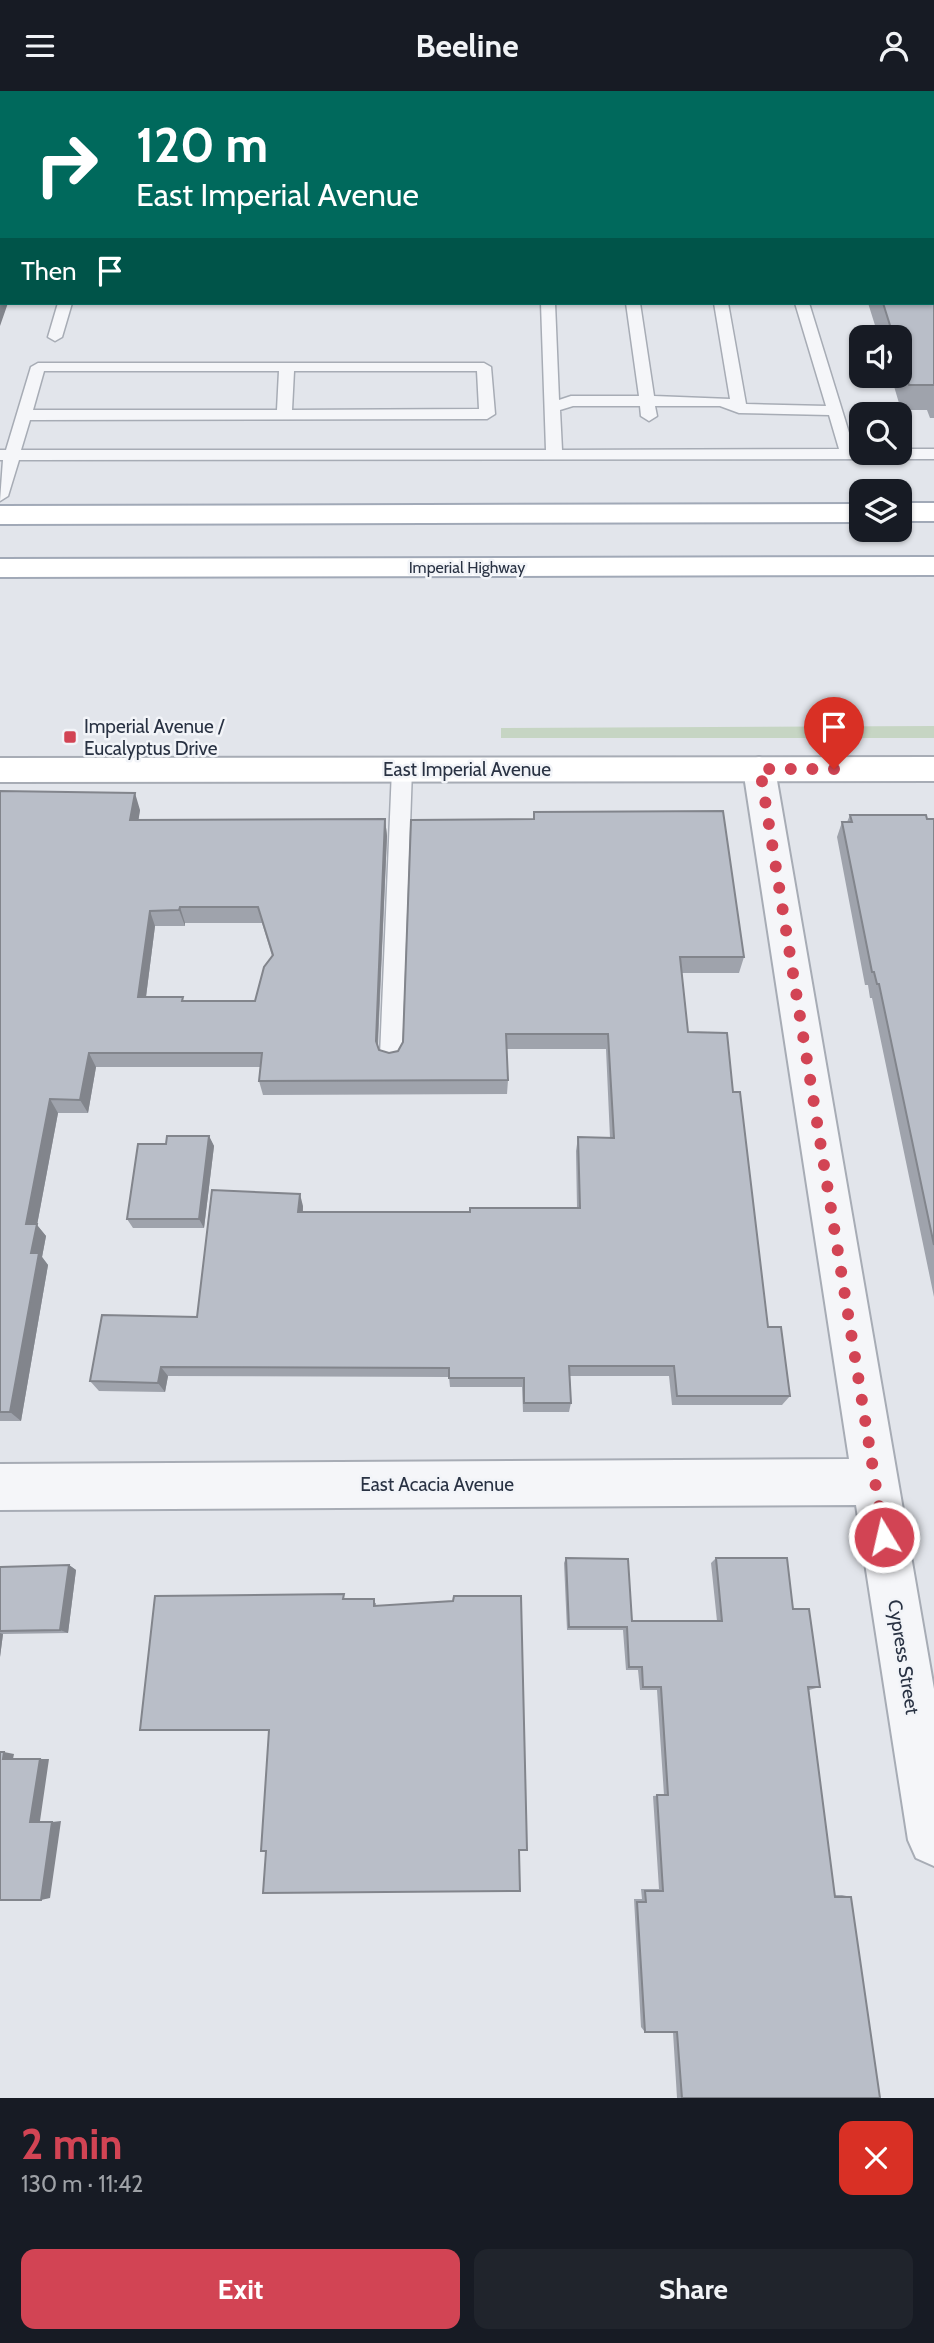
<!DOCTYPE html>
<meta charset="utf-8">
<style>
body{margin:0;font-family:Cabin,sans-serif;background:#20242c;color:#f1f3f6;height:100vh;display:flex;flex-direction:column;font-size:26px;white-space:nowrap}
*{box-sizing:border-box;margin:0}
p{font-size:23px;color:#9ea1a6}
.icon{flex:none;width:38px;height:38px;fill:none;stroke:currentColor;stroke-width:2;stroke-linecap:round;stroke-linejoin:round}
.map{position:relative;height:2007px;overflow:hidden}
.panel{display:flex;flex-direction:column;background:#171b24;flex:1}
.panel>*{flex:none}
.guide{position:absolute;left:0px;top:0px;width:934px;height:214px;box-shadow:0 2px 5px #0004;background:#00695c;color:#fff;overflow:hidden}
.fabs{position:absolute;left:849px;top:234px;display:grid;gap:14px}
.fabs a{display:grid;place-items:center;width:63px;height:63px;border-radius:14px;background:#171b24;box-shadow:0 2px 5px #0004;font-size:35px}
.pin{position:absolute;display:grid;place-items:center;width:60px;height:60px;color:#fff;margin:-72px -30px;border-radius:50% 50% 50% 0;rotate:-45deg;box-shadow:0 0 7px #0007}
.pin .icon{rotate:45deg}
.me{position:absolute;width:77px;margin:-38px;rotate:351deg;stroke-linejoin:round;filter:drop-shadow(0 0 5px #0008)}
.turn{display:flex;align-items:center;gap:24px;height:147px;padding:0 21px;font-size:32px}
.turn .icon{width:91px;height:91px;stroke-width:2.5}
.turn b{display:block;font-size:49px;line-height:60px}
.then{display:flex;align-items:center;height:66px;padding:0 21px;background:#0003;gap:14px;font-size:26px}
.round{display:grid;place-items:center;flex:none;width:74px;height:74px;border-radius:14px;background:#20242c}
.summary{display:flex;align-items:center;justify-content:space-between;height:119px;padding:0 21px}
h1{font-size:42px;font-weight:700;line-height:52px;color:#d24454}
.button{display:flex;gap:14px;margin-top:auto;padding:14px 21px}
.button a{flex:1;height:80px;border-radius:14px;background:#d24454;color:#fff;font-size:28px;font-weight:700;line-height:80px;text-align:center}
.button a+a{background:#20242c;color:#f1f3f6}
header{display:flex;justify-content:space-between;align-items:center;height:91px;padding:0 21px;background:#171b24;font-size:32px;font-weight:700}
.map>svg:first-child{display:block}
.built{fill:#d0d4dd}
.green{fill:#c6d5c3}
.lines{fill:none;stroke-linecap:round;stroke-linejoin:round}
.taxiway{fill:#aeb4c0;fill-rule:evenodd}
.lane-casing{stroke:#a7acb5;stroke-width:3}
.street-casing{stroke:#a7acb5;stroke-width:4}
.secondary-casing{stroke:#a7acb5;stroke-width:4}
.primary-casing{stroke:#a1a9b7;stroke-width:4}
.lane{fill:#f5f6f9;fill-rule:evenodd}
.street{fill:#f5f6f9;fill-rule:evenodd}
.secondary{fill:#fff;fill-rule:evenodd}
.primary{fill:#fff;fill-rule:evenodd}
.wall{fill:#9fa3ac;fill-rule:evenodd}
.shaded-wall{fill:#82858c}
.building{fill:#b9bec8;stroke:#82858c;stroke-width:2;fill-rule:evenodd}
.route{stroke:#d24454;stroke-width:12;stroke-dasharray:0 21.6}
.poi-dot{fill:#d24454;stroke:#f2f4f8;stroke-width:2.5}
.labels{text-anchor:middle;stroke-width:5;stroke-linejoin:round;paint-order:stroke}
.far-street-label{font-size:16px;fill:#293243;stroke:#f2f4f8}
.poi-label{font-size:19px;fill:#293243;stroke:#f2f4f8;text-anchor:start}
.street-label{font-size:19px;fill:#293243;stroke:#f2f4f8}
</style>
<header><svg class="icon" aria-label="menu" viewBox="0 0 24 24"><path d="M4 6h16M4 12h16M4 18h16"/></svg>Beeline<svg class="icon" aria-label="person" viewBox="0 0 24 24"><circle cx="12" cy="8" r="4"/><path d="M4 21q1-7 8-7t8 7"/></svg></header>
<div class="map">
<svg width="934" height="2007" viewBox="0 0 934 2007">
<rect width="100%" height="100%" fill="#e2e5eb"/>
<path class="built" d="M0,0H934V62L933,2H2L0,118Z"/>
<path class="green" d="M934,635V647H501V637Z"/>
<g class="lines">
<path class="taxiway" d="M0,0L9,2H2V42Z
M314,0H409L313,2Z"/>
<defs>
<path id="lane" d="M933,45H934V53H933Z
M0,102H2V110H0Z
M0,145H2V153H0Z
M58,212H72L62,246L55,250L48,246Z
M541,212H555L559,309L571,305H639L626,212H640L654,305L730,308L714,212H728L746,313L826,315L795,212H809L854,358H861V362H900V358H934V368L19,369L8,405L0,410L3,369H0V359H6L31,276L38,272H484L491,276L495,323L487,328L30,329L21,359H546ZM44,280H279L277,319H33ZM294,280H477L479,318L292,319ZM573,315H640L641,325L649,330L657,325L655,315H720L739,322L829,324L839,358L562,359L560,319Z
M402,671L409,673L412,678L402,965L399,972L391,974L383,972L380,965L392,678L395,673Z"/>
<path id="street" d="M759,666L771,670L775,678L934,1598V1775L916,1767L908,1749L856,1414L0,1419V1373L849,1368L743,678L747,670Z"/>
<path id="secondary" d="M934,666V690L0,691V667Z"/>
<path id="primary" d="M900,412H934V430H900Z
M861,413V431L0,433V415Z
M934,466V484L0,486V468Z"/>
</defs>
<use href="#lane" class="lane-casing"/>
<use href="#street" class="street-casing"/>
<use href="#secondary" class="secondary-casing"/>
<use href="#primary" class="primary-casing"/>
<use href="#lane" class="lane"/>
<use href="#street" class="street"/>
<use href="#secondary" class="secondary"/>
<use href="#primary" class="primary"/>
</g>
<path class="wall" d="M934,96V327H930L927,319H901L891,285H900V247H879L868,212H933Z
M0,700L140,719L138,729L385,728L387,745L378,956L379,959L389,962L398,960L533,728L534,721L744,866L739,882H682L688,941L733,1001L768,1236L790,1305L782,1314H672L669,1285H570L571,1312L569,1321H523L522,1296H450L449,1286L168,1285L165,1301L99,1300L90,1290L197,1226L303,1115V1121H470L577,1117L576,1060L578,1046L610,1047L606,958H506L508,989L507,1003L263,1004L259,990L260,976H96L88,1022H58L37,1134L46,1145L42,1166L48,1174L21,1330H0ZM185,832H262L272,865L255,910H185L146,906L155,835H185Z
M850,724L934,728V1206L872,907H870L868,894H865L837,746L842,731H847Z
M209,1045L214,1055L204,1137H133L127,1128L166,1053Z
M566,1467L632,1530H717L711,1472L716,1467L793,1518L820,1596L809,1599L834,1804H842L851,1806L880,2007H677L673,1941H645L641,1936L634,1808H642L641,1798H659L653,1705L664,1704L657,1599H640L638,1579H626L623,1539H567L564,1472Z
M69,1474L76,1479L68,1542L3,1543L0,1566V1476Z
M521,1505L266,1760L269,1640H146L140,1639L346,1507V1508L376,1512V1515Z"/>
<path class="shaded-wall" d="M2,183V212H8L0,235V188Z
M135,702L140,719L136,746L130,729Z
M385,728L387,745L377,965L376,950Z
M180,816L185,832V835L179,819Z
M150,820L155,835L144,921L138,906Z
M89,962L96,976L88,1022L80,1009Z
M50,1008L58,1022L37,1134L46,1145L42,1166L48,1174L21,1330L10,1321L31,1162L26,1133Z
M209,1045L214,1055L204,1137L199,1128Z
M300,1103L303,1115L302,1133L298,1121Z
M161,1276L168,1285L165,1301L158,1292Z
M69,1474L76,1479L68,1542L60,1539Z
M0,1542L3,1543L0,1566Z
M4,1661L14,1663L13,1668H3Z
M40,1668H49L40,1730L30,1731Z
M61,1730L50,1807L41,1809L52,1731Z"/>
<path class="building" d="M933,96H934V294H909L900,264V247H894L883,212H933Z
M0,161H2V183L0,188Z
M0,700L135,702L130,729L385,728L376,950L379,959L389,962L398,960L403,951L411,729L534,728V721L723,720L744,866H680L688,941L727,942L733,1001H740L768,1236H781L790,1305H677L674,1275H569L571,1312H524V1287H449V1277L161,1276L158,1292L90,1290L102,1224L197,1226L212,1099L300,1103L298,1121H470V1117H580L578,1046L614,1047L608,943H506L508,989L259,990L262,962H89L80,1009L50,1008L26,1133H37L31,1162H39L10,1321H0ZM180,816H258L273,864L264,876L255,910H182L183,906H138L150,820L179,819Z
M850,724H926L927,728H934V1154L879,893H877L874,881H872L842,731H852Z
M167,1045H209L199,1128H127L138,1053H166Z
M566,1467L628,1468L632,1530H722L716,1467H787L793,1518H809L820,1596H808L835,1806H851L880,2007H682L677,1941H645L637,1811H646L645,1800H663L657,1704H668L661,1596H643L642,1576H629L627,1536H569Z
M69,1474L60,1539L0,1540V1476Z
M344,1503L343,1508H374V1515L453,1510L454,1505H521L527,1759H519L520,1800L263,1802L266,1760H261L269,1639H140L155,1505Z
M0,1661H4L3,1668H40L30,1731H52L41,1809H0Z"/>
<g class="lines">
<path class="route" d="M834,678H760L884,1446"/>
</g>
<rect class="poi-dot" x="63" y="639" width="14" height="14" rx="3.5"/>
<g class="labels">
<g class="far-street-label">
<text x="467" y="482">Imperial Highway</text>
</g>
<g class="poi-label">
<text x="84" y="642">Imperial Avenue /<tspan x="84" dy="22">Eucalyptus Drive</tspan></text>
</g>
<g class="street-label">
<text x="467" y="685">East Imperial Avenue</text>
<text x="437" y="1400">East Acacia Avenue</text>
<text transform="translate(904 1566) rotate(81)" y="7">Cypress Street</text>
</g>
</g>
</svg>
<div class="fabs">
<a><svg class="icon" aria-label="sound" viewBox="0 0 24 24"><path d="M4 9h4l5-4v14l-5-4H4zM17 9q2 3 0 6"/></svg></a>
<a><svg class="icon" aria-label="search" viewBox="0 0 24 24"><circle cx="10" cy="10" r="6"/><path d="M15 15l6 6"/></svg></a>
<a><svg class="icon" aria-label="layers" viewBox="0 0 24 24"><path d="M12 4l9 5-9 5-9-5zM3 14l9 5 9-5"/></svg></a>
</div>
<div class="pin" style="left:834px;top:678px;background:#d93025"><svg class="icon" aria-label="arrive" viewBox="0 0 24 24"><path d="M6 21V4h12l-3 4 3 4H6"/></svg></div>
<svg class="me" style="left:884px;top:1446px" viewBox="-20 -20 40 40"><circle r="17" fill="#d24454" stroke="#fff" stroke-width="3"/><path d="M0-11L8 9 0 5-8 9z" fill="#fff"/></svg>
<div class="guide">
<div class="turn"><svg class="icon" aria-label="right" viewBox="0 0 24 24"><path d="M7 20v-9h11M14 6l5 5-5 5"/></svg><div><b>120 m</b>East Imperial Avenue</div></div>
<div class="then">Then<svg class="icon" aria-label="arrive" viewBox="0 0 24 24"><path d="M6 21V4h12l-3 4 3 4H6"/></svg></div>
</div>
</div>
<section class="panel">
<div class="summary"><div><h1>2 min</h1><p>130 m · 11:42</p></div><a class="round" style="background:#d93025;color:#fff"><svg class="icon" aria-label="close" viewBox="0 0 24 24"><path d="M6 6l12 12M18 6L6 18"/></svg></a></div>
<div class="button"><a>Exit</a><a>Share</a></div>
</section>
